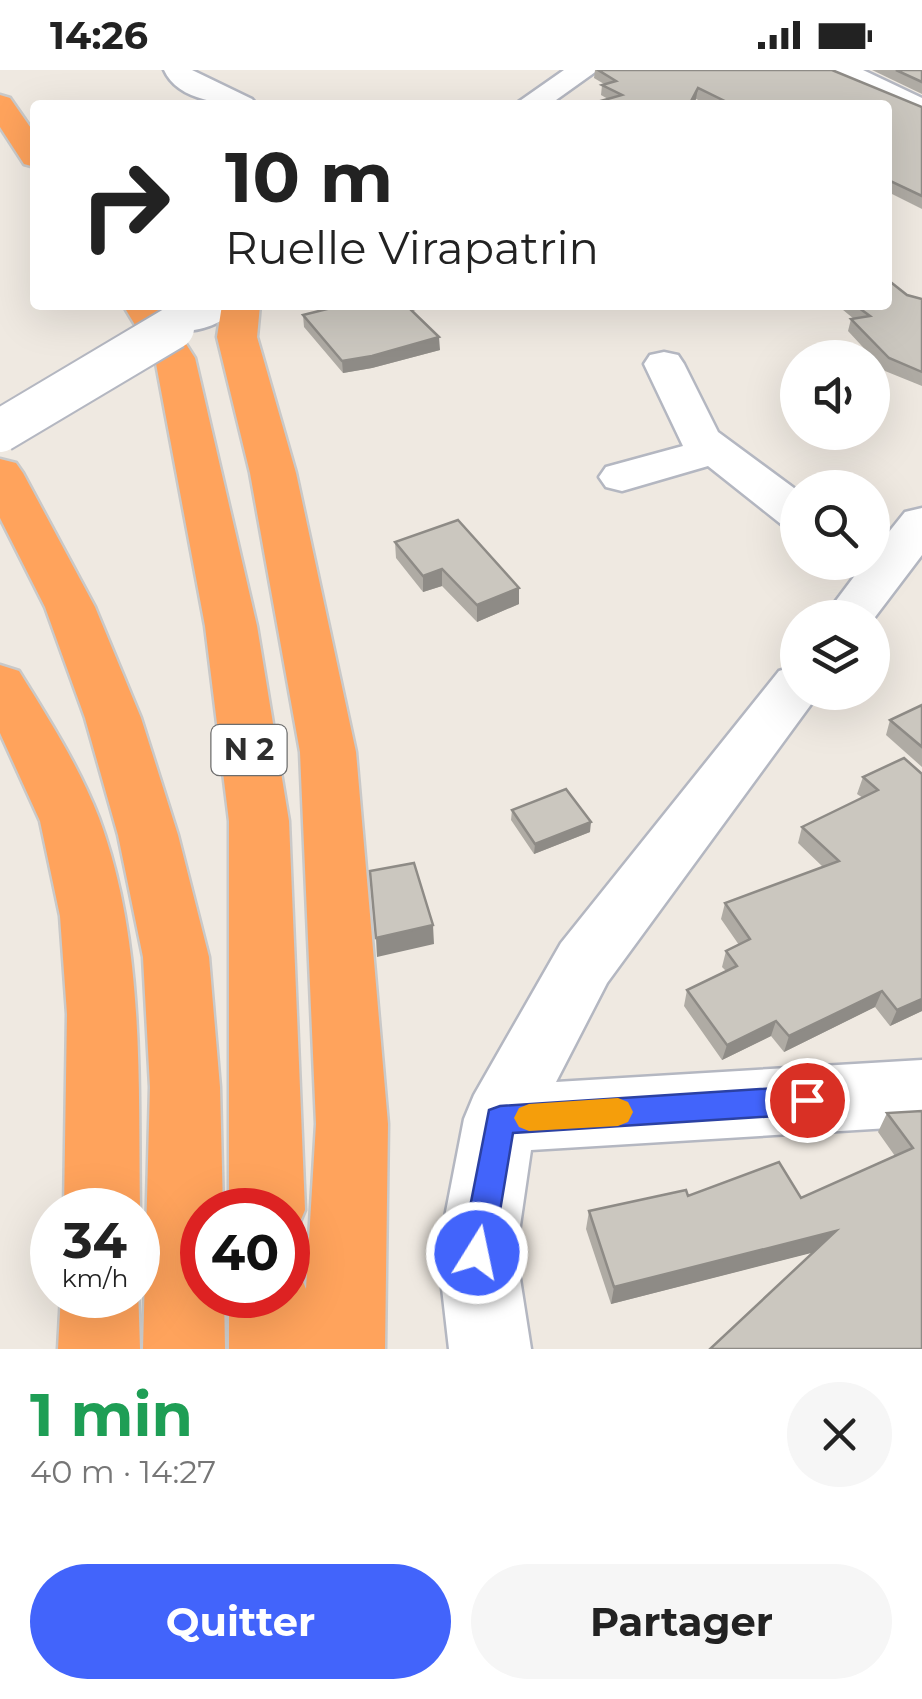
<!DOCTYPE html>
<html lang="fr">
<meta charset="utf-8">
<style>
body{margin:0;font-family:Montserrat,sans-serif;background:#f6f6f6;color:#222;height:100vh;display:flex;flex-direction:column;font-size:38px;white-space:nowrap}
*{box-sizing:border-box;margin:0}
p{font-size:32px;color:#767676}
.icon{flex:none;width:55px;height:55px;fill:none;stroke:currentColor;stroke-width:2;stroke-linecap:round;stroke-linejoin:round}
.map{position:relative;height:1279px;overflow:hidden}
.panel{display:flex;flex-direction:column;background:#fff;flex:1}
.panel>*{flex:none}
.hud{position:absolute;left:30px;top:30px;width:862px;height:210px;border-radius:10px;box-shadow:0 10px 40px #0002;background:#fff;color:#222;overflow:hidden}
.tools{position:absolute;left:780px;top:270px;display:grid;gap:20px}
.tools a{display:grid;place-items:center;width:110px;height:110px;border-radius:50%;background:#fff;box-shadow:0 10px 40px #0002;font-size:50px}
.speed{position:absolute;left:30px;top:1118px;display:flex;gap:20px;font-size:50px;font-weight:700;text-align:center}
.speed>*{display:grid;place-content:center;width:130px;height:130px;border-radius:50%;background:#fff;box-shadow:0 10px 40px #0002;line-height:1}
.speed small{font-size:25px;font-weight:400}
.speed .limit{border:15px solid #d22;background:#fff;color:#111}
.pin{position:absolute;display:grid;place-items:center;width:85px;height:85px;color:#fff;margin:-42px;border:5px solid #fff;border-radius:50%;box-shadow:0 2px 10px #0007}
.me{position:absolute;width:110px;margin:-55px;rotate:10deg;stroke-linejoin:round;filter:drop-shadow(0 0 8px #0008)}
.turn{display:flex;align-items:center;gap:35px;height:210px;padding:0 30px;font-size:45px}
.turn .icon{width:130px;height:130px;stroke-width:2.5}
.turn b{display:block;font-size:70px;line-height:85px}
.round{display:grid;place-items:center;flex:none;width:105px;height:105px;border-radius:52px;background:#f6f6f6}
.headline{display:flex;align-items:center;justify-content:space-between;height:170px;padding:0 30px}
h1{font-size:60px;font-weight:700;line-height:75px;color:#1e9e55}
.button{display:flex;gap:20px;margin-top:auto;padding:20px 30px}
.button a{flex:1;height:115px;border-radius:60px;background:#4264fb;color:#fff;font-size:40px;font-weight:700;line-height:115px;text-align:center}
.button a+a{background:#f6f6f6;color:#222}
.status{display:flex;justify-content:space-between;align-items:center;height:70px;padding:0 50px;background:#fff;direction:ltr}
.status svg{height:28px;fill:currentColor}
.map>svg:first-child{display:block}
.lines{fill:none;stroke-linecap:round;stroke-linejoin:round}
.minor-casing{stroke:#b4b7c1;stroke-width:5}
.highway-casing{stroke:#c9c9c9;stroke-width:5}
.minor{fill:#fff;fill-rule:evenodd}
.highway{fill:#ffa35c;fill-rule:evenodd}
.minor-bridge-casing{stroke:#b4b7c1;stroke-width:46;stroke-linecap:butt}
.minor-bridge{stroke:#fff;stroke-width:42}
.wall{fill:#afaba4}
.shaded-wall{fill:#8e8b86}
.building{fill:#cbc7bf;stroke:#8e8b86;stroke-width:2.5}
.route{fill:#4264fb;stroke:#2b41a3;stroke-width:2.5}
.slow{fill:#f59e0b}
.labels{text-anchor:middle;stroke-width:10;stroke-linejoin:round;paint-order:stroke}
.shield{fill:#fff;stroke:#6d6d6d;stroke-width:2.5}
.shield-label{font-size:30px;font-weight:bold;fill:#2e2e2e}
</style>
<div class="status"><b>14:26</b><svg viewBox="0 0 49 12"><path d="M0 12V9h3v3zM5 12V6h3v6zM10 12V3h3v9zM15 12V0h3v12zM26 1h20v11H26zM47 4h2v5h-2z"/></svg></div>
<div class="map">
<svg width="922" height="1279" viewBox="0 0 922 1279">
<rect width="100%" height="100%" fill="#efe9e1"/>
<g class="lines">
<defs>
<path id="minor" d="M164,0H192L252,29L257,35C227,35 178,32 164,0Z
M564,0H598L549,35H514Z
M826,0H863L922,28V48L830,6Z
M189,235H239C226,254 194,265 172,259L167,251L172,243Z
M664,282L678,285L684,294L718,362L798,421V458L781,454L708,396L622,421L606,417L599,407L606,397L683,376L644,294L650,285Z
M922,438V485L872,551V548H823L865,492H872V483L905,442Z
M798,595V622H820L607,913L556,1012L922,990V1056L531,1080L516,1183L531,1279H449L438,1183L464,1049L474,1025L561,873L779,601Z"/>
<path id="highway" d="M0,25L10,28L35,64V97L24,94L0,57Z
M123,235H161L195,288L257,556L289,751L305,1140L294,1166L288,1169V1140H229V751L205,556L155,288Z
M222,235H260L257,267L296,403L356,682L388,1054L385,1279H229V1225H288V1193L297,1197L306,1219L316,1054L300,682L250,403L217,267Z
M0,389L16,393L23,403L95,537L141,648L178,765L209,887L220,1017L223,1140H202V1225H224L225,1279H143L150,1017L143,887L118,765L85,648L45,537L0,448Z
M0,595L19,601C48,648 79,696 99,748C145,872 138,1010 140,1140L138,1146V1140H64L67,944L60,846L40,751L0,663Z
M138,1217L140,1279H58L61,1225H138Z"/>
</defs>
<use href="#minor" class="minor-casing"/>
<use href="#highway" class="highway-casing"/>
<use href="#minor" class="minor"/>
<use href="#highway" class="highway"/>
<defs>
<path id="minor-bridge" d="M0,361L173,258"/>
</defs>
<use href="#minor-bridge" class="minor-bridge-casing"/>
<use href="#minor-bridge" class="minor-bridge"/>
</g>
<path class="wall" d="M595,0H832L922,37V139L888,122V35H710L696,29L693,35H597V32L608,29L601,25L602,15L604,14L594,8Z
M872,0H922V24Z
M907,225L922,229V316L885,301L848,261L851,249H854L837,235H888Z
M332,235H435L412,241L440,280L372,298L343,303L304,257L303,245L335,237Z
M395,472L519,534L477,552L442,516L423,522L396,488Z
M922,635V697L886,665L890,650Z
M922,704V941L890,956L875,937L784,982L771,966L722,990L684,936L687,920L726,901L722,897L726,881L739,875L721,849L725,833L823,797L798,773L802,757L863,728L857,724L863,707Z
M512,740L590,762L534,784L511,750Z
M922,1041V1279L813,1182L611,1234L586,1159L589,1141L688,1126L801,1128L895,1086L878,1062L887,1043Z"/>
<path class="shaded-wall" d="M698,18L696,29L693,35H689Z
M403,235H435L403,243Z
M439,267L440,280L372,298L343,303L342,291Z
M442,499V516L423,522V506Z
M519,518V534L477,552V535Z
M591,752L590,762L534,784L535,774Z
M433,855L434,874L377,887L376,868Z
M882,921L875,937L784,982L789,966Z
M922,929V941L890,956L897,940Z
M776,951L771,966L722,990L727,975Z
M836,1161L827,1179L611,1234L614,1217Z"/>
<path class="building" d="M598,0H832L922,37V126L888,110V35H733L698,18L689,35H604L597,32L622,25L602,15L616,11Z
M896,0H922V12Z
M888,210L907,225L922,229V302L889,288L851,249L870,246L855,235H888Z
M343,235H406L439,267L372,286L342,291L303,245Z
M458,450L519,518L477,535L442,499L423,506L395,472Z
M922,635V677L890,650Z
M904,688L922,704V929L897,940L882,921L789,966L776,951L727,975L687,920L737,896L726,881L750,869L725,833L839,791L802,757L878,720L863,707Z
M566,719L591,752L535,774L512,740Z
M414,793L433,855L376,868L370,801Z
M922,1041V1279H710L836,1161L614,1217L589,1141L686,1120L688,1126L779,1092L801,1128L913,1078L887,1043Z"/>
<path class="route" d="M807,1016L817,1020L822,1030L817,1040L807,1044L513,1063L493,1183L488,1195L477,1199L466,1195L461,1183L489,1040L500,1036Z"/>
<path class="slow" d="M618,1028L628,1032L633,1042L628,1052L618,1056L529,1061L519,1057L514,1048L519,1038L529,1034Z"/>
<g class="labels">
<rect class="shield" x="211.5" y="655" width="75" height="50" rx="8"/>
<g class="shield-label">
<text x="249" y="690">N 2</text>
</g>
</g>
</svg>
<div class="tools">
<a><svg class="icon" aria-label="sound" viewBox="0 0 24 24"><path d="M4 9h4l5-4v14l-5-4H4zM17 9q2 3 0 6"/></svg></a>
<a><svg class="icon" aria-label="search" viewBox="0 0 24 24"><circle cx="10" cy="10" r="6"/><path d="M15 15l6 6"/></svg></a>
<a><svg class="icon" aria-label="layers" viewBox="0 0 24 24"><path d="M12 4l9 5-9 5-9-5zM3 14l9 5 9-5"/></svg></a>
</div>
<div class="speed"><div>34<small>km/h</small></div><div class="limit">40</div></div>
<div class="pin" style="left:807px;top:1030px;background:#d93025"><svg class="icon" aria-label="arrive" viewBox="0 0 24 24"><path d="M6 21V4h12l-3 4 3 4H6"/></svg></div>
<svg class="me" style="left:477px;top:1183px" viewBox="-20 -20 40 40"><circle r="17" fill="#4264fb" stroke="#fff" stroke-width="3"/><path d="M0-11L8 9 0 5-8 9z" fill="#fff"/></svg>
<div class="hud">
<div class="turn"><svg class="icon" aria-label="right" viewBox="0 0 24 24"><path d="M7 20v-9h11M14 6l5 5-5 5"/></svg><div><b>10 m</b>Ruelle Virapatrin</div></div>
</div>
</div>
<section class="panel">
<div class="headline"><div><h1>1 min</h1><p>40 m · 14:27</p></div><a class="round"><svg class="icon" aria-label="close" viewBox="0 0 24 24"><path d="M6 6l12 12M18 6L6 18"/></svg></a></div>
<div class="button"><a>Quitter</a><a>Partager</a></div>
</section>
